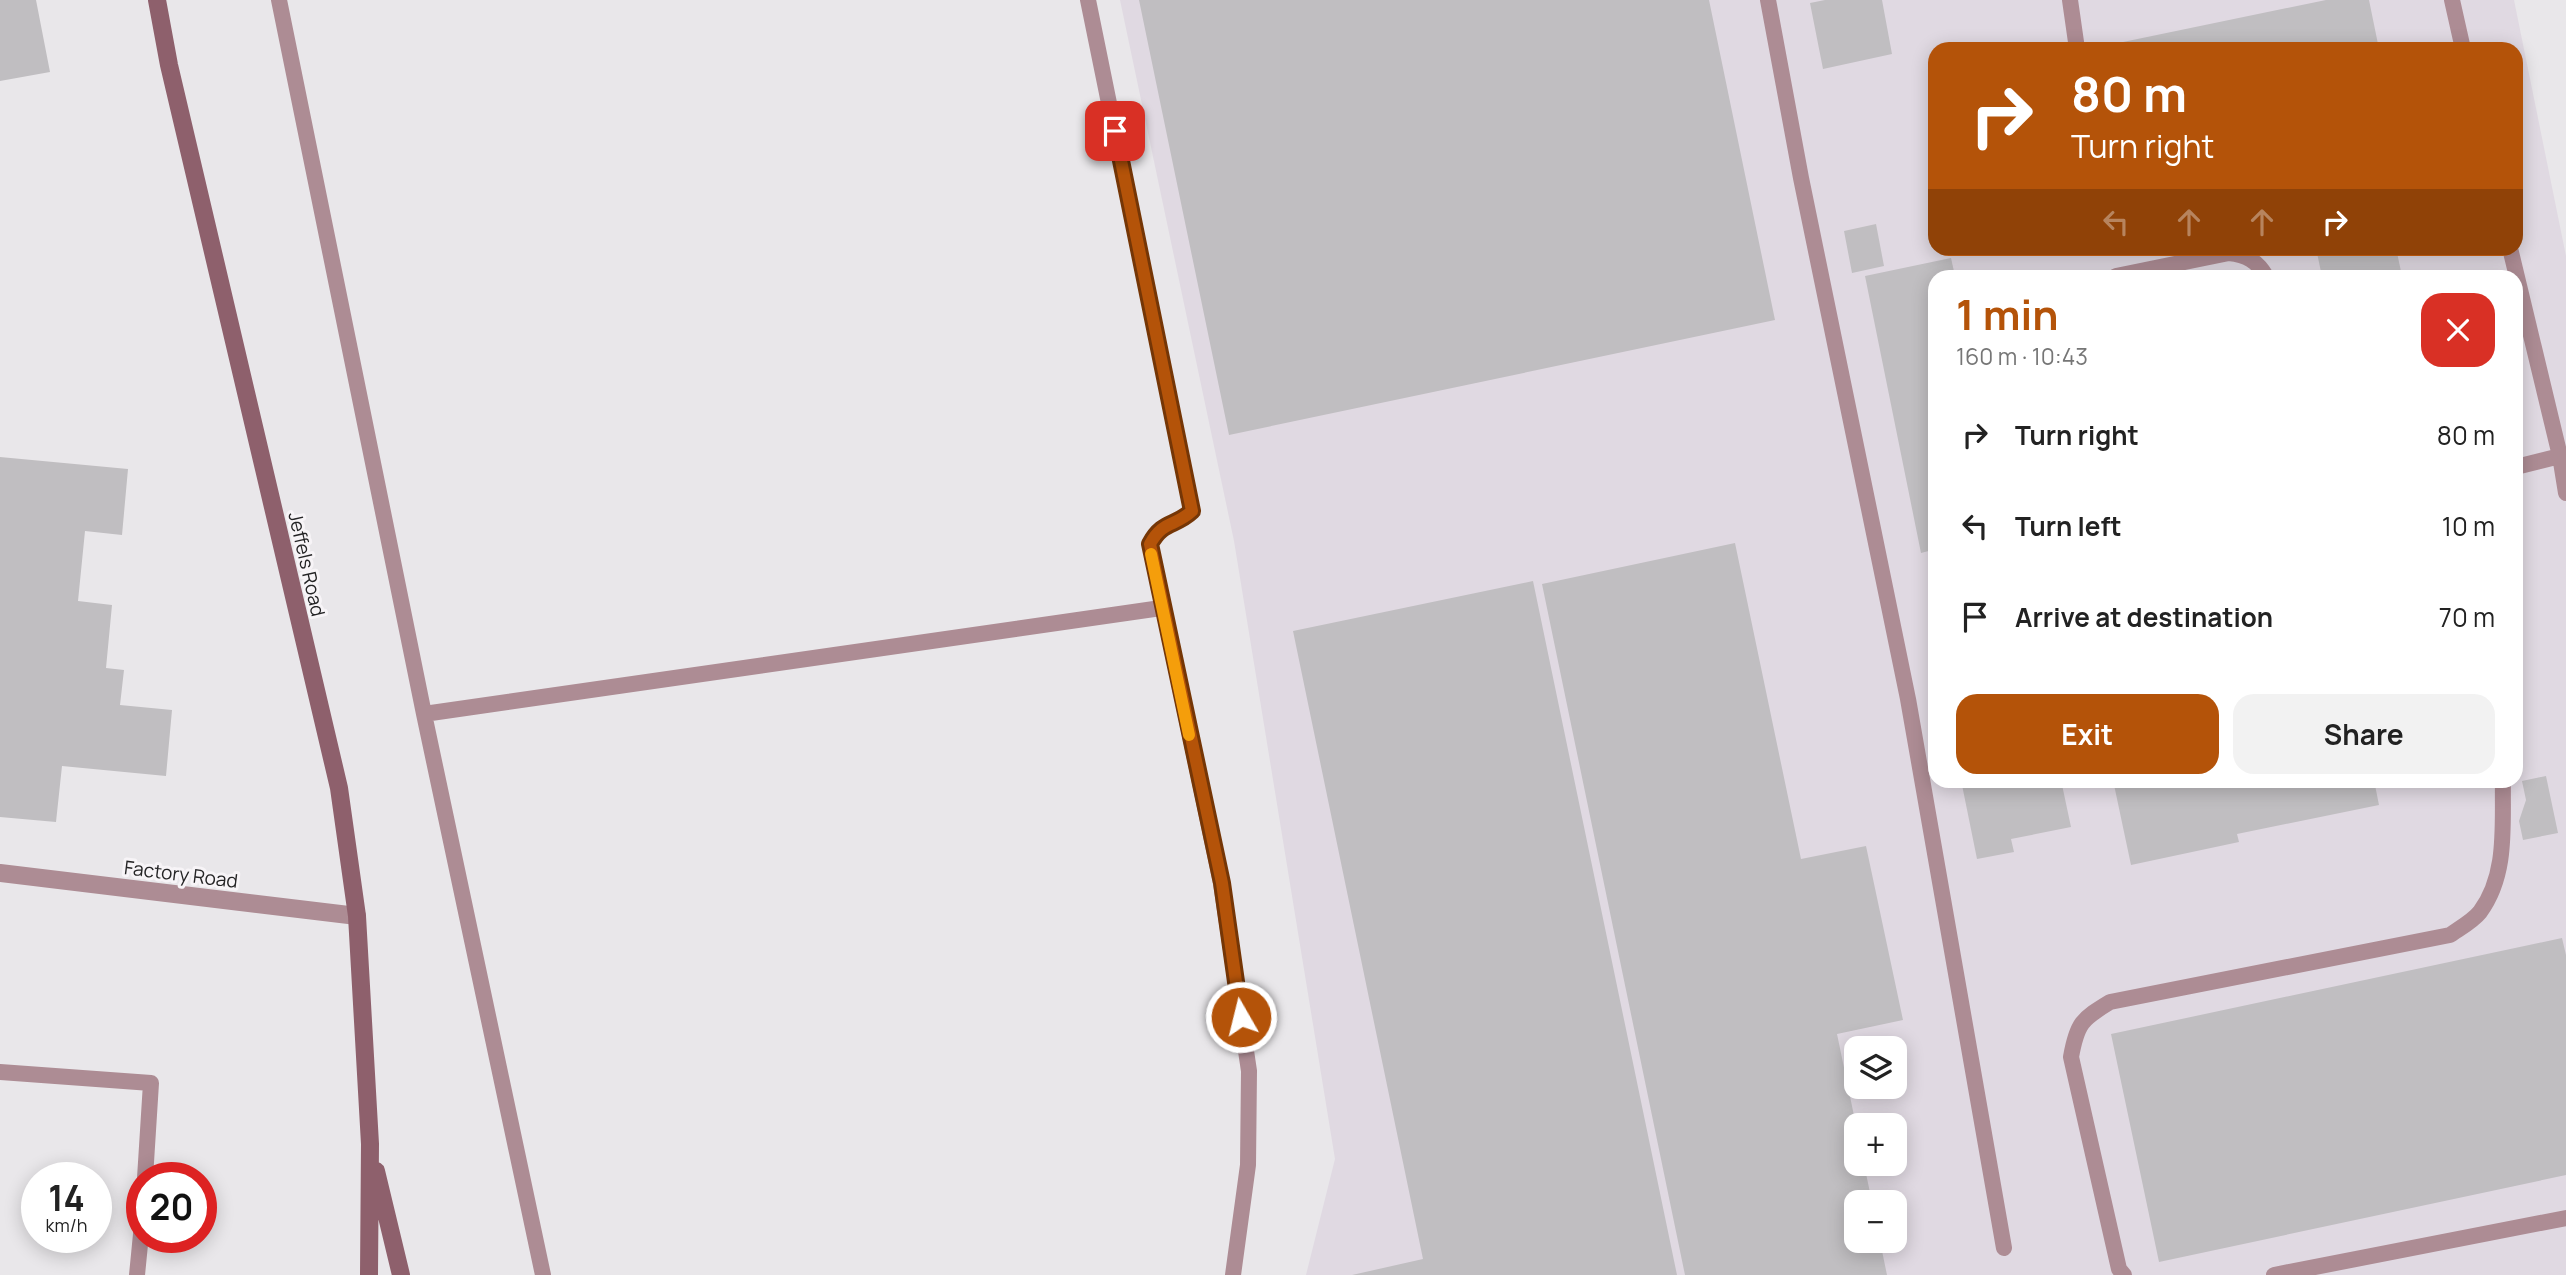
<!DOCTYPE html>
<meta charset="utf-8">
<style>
body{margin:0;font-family:Manrope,sans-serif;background:#f2f2f2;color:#222;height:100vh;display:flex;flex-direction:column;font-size:26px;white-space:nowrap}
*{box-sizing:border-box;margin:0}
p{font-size:23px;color:#767676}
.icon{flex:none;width:38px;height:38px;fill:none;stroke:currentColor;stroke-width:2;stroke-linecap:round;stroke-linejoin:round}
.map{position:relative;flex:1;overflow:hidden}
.drawer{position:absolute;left:1928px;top:270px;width:595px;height:518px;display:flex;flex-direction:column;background:#fff;border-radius:21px;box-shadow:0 4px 18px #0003}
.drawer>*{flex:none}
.hud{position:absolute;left:1928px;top:42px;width:595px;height:214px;border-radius:21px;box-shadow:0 4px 18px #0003;background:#b45309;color:#fff;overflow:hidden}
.fabs{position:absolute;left:1844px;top:1036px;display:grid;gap:14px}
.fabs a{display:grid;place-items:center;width:63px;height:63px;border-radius:14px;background:#fff;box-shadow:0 4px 18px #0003;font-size:35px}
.speed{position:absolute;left:21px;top:1162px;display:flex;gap:14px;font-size:35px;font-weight:700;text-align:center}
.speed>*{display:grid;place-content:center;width:91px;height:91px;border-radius:50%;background:#fff;box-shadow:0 4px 18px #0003;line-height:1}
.speed small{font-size:18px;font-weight:400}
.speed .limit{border:10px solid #d22;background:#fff;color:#111}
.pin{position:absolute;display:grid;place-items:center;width:60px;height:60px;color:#fff;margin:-30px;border-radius:14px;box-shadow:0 4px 10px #0006}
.me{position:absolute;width:77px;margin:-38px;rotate:352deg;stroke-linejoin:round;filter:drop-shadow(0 0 5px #0008)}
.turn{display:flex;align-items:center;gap:24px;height:147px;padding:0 28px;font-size:32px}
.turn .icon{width:91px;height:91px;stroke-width:2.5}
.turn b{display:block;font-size:49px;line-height:60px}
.lanes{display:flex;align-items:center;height:66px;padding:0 28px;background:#0003;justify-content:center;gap:35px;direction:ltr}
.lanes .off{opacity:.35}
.round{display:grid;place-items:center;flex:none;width:74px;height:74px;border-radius:21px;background:#f2f2f2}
.headline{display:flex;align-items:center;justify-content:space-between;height:119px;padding:0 28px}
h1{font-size:42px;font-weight:700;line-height:52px;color:#b45309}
.button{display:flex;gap:14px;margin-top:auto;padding:14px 28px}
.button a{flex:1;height:80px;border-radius:21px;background:#b45309;color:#fff;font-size:28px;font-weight:700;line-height:80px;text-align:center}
.button a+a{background:#f2f2f2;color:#222}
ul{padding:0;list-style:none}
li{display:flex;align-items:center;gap:21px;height:91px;padding:0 28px}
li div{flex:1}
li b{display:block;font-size:26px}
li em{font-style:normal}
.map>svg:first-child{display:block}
.built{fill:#e0d9e2;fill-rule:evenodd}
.building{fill:#c0bec1}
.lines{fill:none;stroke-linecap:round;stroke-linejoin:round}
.lane{stroke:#ad8c94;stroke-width:16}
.street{stroke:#ad8c94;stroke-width:18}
.secondary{stroke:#8e606c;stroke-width:18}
.route-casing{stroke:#753606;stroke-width:18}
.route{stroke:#b45309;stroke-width:12}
.slow{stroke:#f59e0b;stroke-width:12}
.labels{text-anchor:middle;stroke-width:6;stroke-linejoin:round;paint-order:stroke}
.street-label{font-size:19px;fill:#242425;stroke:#f7f4f7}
</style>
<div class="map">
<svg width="2566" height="1275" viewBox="0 0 2566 1275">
<rect width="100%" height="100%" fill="#e9e7ea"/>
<path class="built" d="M1120,0H2514L2566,256V1275H1306L1335,1159L1234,541ZM1936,49H2516V248H1936ZM1936,276H2516V780H1936ZM1857,1048H1895V1087H1857ZM1857,1125H1895V1164H1857ZM1857,1202H1895V1241H1857Z"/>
<path class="building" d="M0,0H36L50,72L0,81Z
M1139,0H1709L1775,320L1229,435Z
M1825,0H1882L1892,54L1823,69L1810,3Z
M2326,0H2369L2379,49H2124L2123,42Z
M1876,224L1884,266L1852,273L1844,231Z
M2316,248H2396L2402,276H2306L2321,272Z
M1951,258L1955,276H1936V549L1921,553L1865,276Z
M0,457L128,469L122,535L85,531L78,601L112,605L106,668L124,670L120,705L172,710L166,776L62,766L56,822L0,817Z
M1735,543L1801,859L1866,846L1903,1020L1837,1034L1857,1130V1164H1864L1872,1202H1857V1241H1880L1887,1275H1685L1542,584Z
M1533,581L1677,1275H1352L1423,1259L1293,631Z
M2546,776L2558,833L2523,840L2519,821L2526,800L2522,781Z
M1961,780H2061L2071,827L2011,839L2014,852L1977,859Z
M2113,780H2374L2379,805L2237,834L2239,842L2131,865Z
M2562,938L2566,955V1175L2159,1262L2111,1034Z"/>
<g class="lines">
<path class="lane" d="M279,0L424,714L543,1275
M1088,0L1192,511C1175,527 1163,520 1150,544L1221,883L1249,1071L1248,1165L1233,1275
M1768,0L1801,178L1908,699L2004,1248
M2070,0L2077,49
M2452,0L2463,49
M2510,248L2560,456L2566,493
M2116,276L2229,253C2247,255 2257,261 2266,276
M2516,467L2560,456
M424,714L1161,608
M0,1072L151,1083L145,1178
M137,1275L142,1224
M2124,1275L2119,1269L2071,1057C2077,1023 2082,1019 2110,1002L2450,935C2460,928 2473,921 2480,912C2508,874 2502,825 2503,780
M2274,1275L2566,1218"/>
<path class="street" d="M0,873L357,916"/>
<path class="secondary" d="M157,0L169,65L339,788L357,916L370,1144L369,1275
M376,1171L401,1275"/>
</g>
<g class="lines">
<defs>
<path id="route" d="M1115,131L1192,511C1175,527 1163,520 1150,544L1222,883L1241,1017"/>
</defs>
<use href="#route" class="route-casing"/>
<use href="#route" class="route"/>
<path class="slow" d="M1151,554L1189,735"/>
</g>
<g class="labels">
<g class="street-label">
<text transform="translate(307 564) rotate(77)" y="7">Jeffels Road</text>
<text transform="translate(181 874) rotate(7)" y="7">Factory Road</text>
</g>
</g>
</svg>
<div class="fabs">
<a><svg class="icon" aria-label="layers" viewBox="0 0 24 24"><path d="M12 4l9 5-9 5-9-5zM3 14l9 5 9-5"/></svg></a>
<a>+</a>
<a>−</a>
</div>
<div class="speed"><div>14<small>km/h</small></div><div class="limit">20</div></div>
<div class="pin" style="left:1115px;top:131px;background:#d93025"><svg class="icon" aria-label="arrive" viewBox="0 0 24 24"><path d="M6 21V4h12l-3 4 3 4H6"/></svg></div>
<svg class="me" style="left:1241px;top:1017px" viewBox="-20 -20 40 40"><circle r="17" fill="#b45309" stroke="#fff" stroke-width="3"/><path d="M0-11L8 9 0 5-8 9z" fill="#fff"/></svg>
<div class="hud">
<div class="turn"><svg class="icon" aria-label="right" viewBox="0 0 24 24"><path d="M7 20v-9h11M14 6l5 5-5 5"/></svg><div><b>80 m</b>Turn right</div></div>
<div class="lanes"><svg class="icon off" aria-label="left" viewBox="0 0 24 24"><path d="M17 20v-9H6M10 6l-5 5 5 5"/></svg><svg class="icon off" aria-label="ahead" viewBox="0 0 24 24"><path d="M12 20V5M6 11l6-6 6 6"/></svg><svg class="icon off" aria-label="ahead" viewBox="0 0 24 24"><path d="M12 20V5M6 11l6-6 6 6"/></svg><svg class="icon" aria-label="right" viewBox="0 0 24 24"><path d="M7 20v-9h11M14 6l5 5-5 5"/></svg></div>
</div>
<section class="drawer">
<div class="headline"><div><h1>1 min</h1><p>160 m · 10:43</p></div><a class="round" style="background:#d93025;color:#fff"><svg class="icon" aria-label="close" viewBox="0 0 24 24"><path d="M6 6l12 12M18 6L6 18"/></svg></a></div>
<ul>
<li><svg class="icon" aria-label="right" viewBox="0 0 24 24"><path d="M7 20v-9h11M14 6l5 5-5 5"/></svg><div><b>Turn right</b></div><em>80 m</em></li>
<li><svg class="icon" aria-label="left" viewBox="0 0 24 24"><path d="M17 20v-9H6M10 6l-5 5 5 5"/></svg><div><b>Turn left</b></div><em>10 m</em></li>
<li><svg class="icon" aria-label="arrive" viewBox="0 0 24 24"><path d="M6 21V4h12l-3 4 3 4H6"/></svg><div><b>Arrive at destination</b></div><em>70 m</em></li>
</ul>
<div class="button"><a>Exit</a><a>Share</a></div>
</section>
</div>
